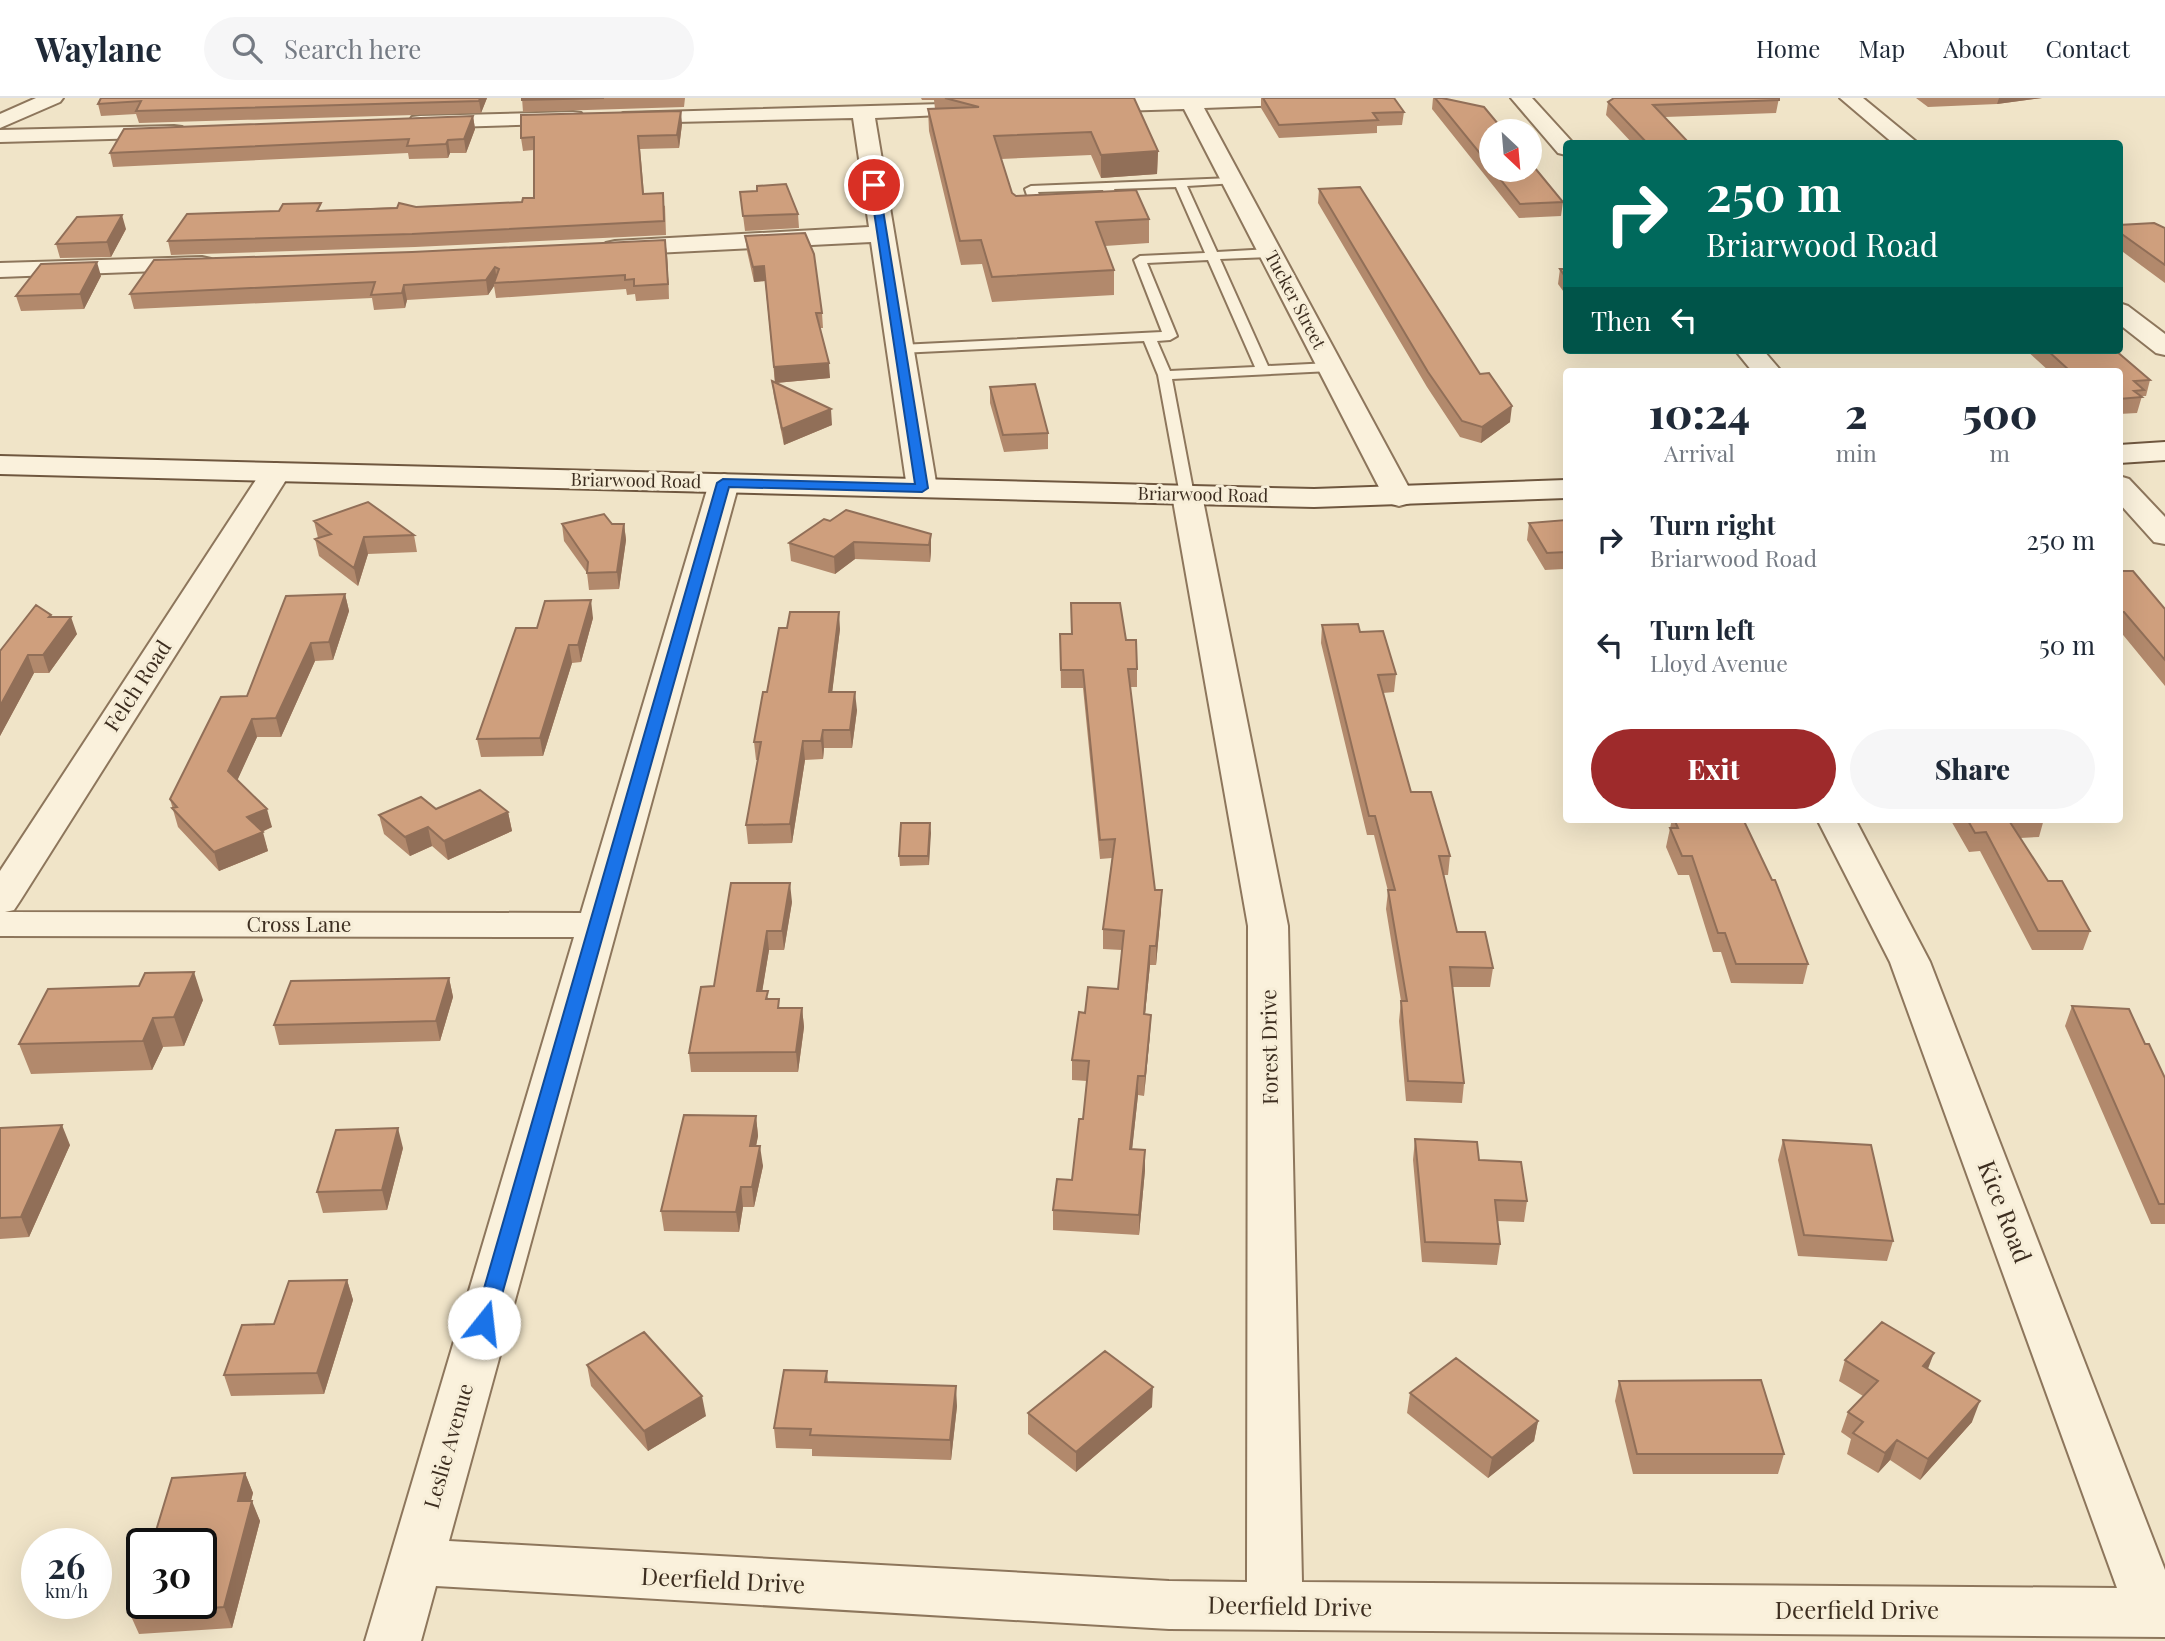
<!DOCTYPE html>
<style>
body{margin:0;font-family:"Playfair Display",serif;background:#f6f6f7;color:#1f2937;height:100vh;display:flex;flex-direction:column;font-size:26px;white-space:nowrap}
*{box-sizing:border-box;margin:0}
p{font-size:23px;color:#747a83}
.icon{flex:none;width:38px;height:38px;fill:none;stroke:currentColor;stroke-width:2;stroke-linecap:round;stroke-linejoin:round}
.map{position:relative;flex:1;overflow:hidden}
.details{position:absolute;left:1563px;top:270px;width:560px;height:455px;display:flex;flex-direction:column;background:#fff;border-radius:7px;box-shadow:0 7px 28px #0002}
.details>*{flex:none}
.top-card{position:absolute;left:1563px;top:42px;width:560px;height:214px;border-radius:7px;box-shadow:0 7px 28px #0002;background:#00695c;color:#fff;overflow:hidden}
.needle{width:46px;rotate:154deg}
.controls{position:absolute;left:1479px;top:21px;display:grid;gap:14px}
.controls a{display:grid;place-items:center;width:63px;height:63px;border-radius:50%;background:#fff;box-shadow:0 7px 28px #0002;font-size:35px}
.speed{position:absolute;left:21px;top:1430px;display:flex;gap:14px;font-size:35px;font-weight:700;text-align:center}
.speed>*{display:grid;place-content:center;width:91px;height:91px;border-radius:50%;background:#fff;box-shadow:0 7px 28px #0002;line-height:1}
.speed small{font-size:18px;font-weight:400}
.speed .limit{border:4px solid #111;border-radius:10px;background:#fff;color:#111}
.pin{position:absolute;display:grid;place-items:center;width:60px;height:60px;color:#fff;margin:-30px;border:4px solid #fff;border-radius:50%;box-shadow:0 2px 7px #0007}
.me{position:absolute;width:77px;margin:-38px;rotate:16deg;stroke-linejoin:round;filter:drop-shadow(0 0 5px #0008)}
.turn{display:flex;align-items:center;gap:24px;height:147px;padding:0 28px;font-size:32px}
.turn .icon{width:91px;height:91px;stroke-width:2.5}
.turn b{display:block;font-size:49px;line-height:60px}
.then{display:flex;align-items:center;height:66px;padding:0 28px;background:#0003;gap:14px;font-size:26px}
.eta{display:flex;justify-content:space-evenly;align-items:center;height:119px;text-align:center}
.eta b{font-size:42px;font-weight:800;line-height:49px}
.button{display:flex;gap:14px;margin-top:auto;padding:14px 28px}
.button a{flex:1;height:80px;border-radius:42px;background:#9e2a2b;color:#fff;font-size:28px;font-weight:800;line-height:80px;text-align:center}
.button a+a{background:#f6f6f7;color:#1f2937}
ul{padding:0;list-style:none}
li{display:flex;align-items:center;gap:21px;height:105px;padding:0 28px}
li div{flex:1}
li b{display:block;font-size:26px}
li em{font-style:normal}
header{display:flex;align-items:center;gap:42px;box-sizing:border-box;height:98px;padding:0 35px;background:#fff;border-bottom:2px solid #e0e1e3}
header strong{font-size:33px}
nav{display:flex;gap:38px;margin-inline-start:auto;font-size:24px}
.search{width:490px;height:63px;background:#f6f6f7;display:flex;align-items:center;gap:18px;box-sizing:border-box;padding:0 24px;border-radius:38px;color:#747a83;font-size:26px}
.map>svg:first-child{display:block}
.lines{fill:none;stroke-linecap:round;stroke-linejoin:round}
.lane-casing{stroke:#8d765c;stroke-width:4}
.street-casing{stroke:#8d765c;stroke-width:4}
.secondary-casing{stroke:#6f573f;stroke-width:4}
.lane{fill:#faf1dc;fill-rule:evenodd}
.street{fill:#faf1dc;fill-rule:evenodd}
.secondary{fill:#faf1dc;fill-rule:evenodd}
.wall{fill:#b2896c}
.shaded-wall{fill:#916f58}
.building{fill:#cf9f7d;stroke:#916f58;stroke-width:2}
.route{fill:#1a73e8;stroke:#114b97;stroke-width:2}
.labels{text-anchor:middle;stroke-width:6;stroke-linejoin:round;paint-order:stroke}
.far-street-label{font-size:18px;fill:#3d2e20;stroke:#f7eed8}
.street-label{font-size:21px;fill:#3d2e20;stroke:#f7eed8}
.near-street-label{font-size:24px;fill:#3d2e20;stroke:#f7eed8}
</style>
<header>
<strong>Waylane</strong>
<div class="search"><svg class="icon" aria-label="search" viewBox="0 0 24 24"><circle cx="10" cy="10" r="6"/><path d="M15 15l6 6"/></svg>Search here</div>
<nav><a>Home</a><a>Map</a><a>About</a><a>Contact</a></nav>
</header>
<div class="map">
<svg width="2165" height="1543" viewBox="0 0 2165 1543">
<rect width="100%" height="100%" fill="#f0e4c8"/>
<g class="lines">
<defs>
<path id="lane" d="M1232,80L1236,81V85L1187,88L1217,154L1270,151L1276,155L1270,159L1220,161L1268,268L1330,265L1337,269L1330,273L1172,281L1194,397L1192,400L1187,401L1180,397L1158,277L1144,243L900,255L893,251L900,247L1162,234L1134,162L1140,158L1205,155L1176,89L1114,91L1119,103L1117,105L1097,107L1091,104L1106,100L1103,92L1038,94L1041,102H1053L1059,105C1053,111 1036,112 1030,106L1025,91L1031,88ZM1208,162L1255,269L1170,273L1157,243L1170,242L1177,238L1147,165Z"/>
<path id="street" d="M36,0H63L60,4L0,30V16Z
M1133,0H1320L1317,4L1310,6L1204,10L1414,399L1410,405L1399,408L1388,405L1384,399L1184,11L1085,14L1078,12L1075,8L1078,4L1085,2Z
M1511,0H1532L1574,46H1566V57L1558,55Z
M1840,0H1863L1919,46H1894Z
M979,5L986,7L990,11L986,15L875,20L937,390L933,396L922,399L911,396L907,390L871,144L615,157L606,155L603,150L606,145L615,143L869,129L853,20L630,25L623,23L619,19L623,15Z
M573,14L581,15L584,20L581,25L420,30L412,29L409,24L412,19L420,18Z
M174,28L182,29L185,34L182,39L0,44V32Z
M202,159L211,161L214,166L211,171L0,179V165Z
M2119,205L2128,208L2165,236V257L2156,255L2119,226Z
M1735,252H1763L1781,273H1752Z
M276,365L286,368L291,374L20,803L14,812L5,814L581,815L709,385L714,379L724,376L734,379L739,385L449,1443L1169,1483L1247,1484L1248,828L1172,397L1176,391L1187,388L1198,391L1202,397L1288,828L1302,1484L2117,1490L1890,864L1817,721H1855L1930,864L2165,1472V1539L1169,1531L436,1488L421,1543H365L574,839L0,838V773L261,374L266,368Z
M2119,378L2129,381L2165,419V446L2154,444L2119,405Z"/>
<path id="secondary" d="M2165,344V362L2119,365V347Z
M0,358L1314,391L1566,382V400L1314,409L0,376Z"/>
</defs>
<use href="#lane" class="lane-casing"/>
<use href="#street" class="street-casing"/>
<use href="#secondary" class="secondary-casing"/>
<use href="#lane" class="lane"/>
<use href="#street" class="street"/>
<use href="#secondary" class="secondary"/>
</g>
<path class="wall" d="M101,0H487L481,15L139,25L136,16L101,18L98,6Z
M522,0H685L684,9L523,14Z
M921,0H1134L1158,53L1157,76L1101,80L1091,57L1001,61L1012,95L1016,98L1149,121V145L1105,148L1114,172V197L992,204L982,166L961,167L929,33L928,11H935L934,2H922Z
M1261,0H1394L1404,14L1402,27L1377,28V35L1279,40L1261,10Z
M1433,0H1442L1491,33V72H1530L1563,104L1561,118L1519,120L1432,11Z
M1779,0L1776,15L1665,19L1690,46H1633L1606,17L1608,4Z
M1916,0H2042L1997,6L1928,9Z
M473,18L475,31L466,55H450L448,60L409,61L408,55L113,69L110,55Z
M682,26L679,50L640,51L644,96L665,108L666,137L415,149L171,157L168,143L323,112L522,104L534,100V52L523,53L521,40Z
M1319,91L1510,324L1481,345L1460,339L1427,289L1318,105Z
M740,94L798,116L799,130L745,133Z
M2119,127L2165,130V185L2119,151Z
M126,131L111,159L60,160L56,146Z
M745,138L822,215L823,230H820L830,280L776,285L832,327L784,347L774,299L772,283L775,285L765,183L754,184L747,153Z
M667,156L669,201L636,203L635,196L627,197L626,191L496,200L494,188L488,197L407,202L405,210L374,212L372,200L134,211L130,196Z
M1560,171H1566V197L1558,186Z
M101,178L84,211L21,213L16,198Z
M2026,252H2115L2150,282L2146,298H2142L2137,315L2119,316V273H2049Z
M990,289L1048,335V351L1004,354L990,305Z
M1566,422V473L1564,471L1545,472L1527,442L1529,425Z
M314,423L414,437L417,454L368,456L358,488L319,458L315,441L318,440Z
M830,423L931,436V453L930,464L855,461L835,476L791,463L789,445Z
M562,426H624L626,442L619,491L589,492L587,475L564,443Z
M2119,473L2165,511V588L2119,532Z
M345,496L349,513L333,562L315,563L281,639H257L237,682L272,729L262,734L268,753L219,773L178,729L170,701L247,598Z
M51,517V519L77,536L49,575H34L0,638V553Z
M593,520L581,564L572,565L543,658L481,659L477,641L537,530Z
M1322,527L1360,534L1396,576L1394,594L1383,595L1411,694L1450,758L1448,777H1444L1457,834L1493,870L1490,889H1452L1464,985L1462,1005L1406,1003L1399,923L1401,903L1386,811L1388,793L1374,737H1367L1321,545Z
M840,531L832,594L857,612L852,650H824L823,661L805,662L792,745L748,746L746,727L758,662H756L754,644L767,594Z
M1060,536H1071L1126,542L1137,571V589H1130L1155,792L1161,812L1156,867H1150L1145,916L1150,936L1144,998L1138,997L1132,1051L1145,1052V1072L1139,1137L1053,1132V1112L1072,1082L1083,1021L1087,983L1072,982V962L1085,915L1118,891L1122,852L1103,851V831L1112,760L1100,761L1083,590H1061Z
M436,711L508,714L512,733L448,762L432,748L410,758L384,736L379,717Z
M1672,721H1743L1808,866L1803,886L1731,885L1721,854H1713L1689,777H1678L1666,749Z
M1950,721H2044L2039,739L2020,740L2048,783L2090,833L2083,852H2032L1980,753L1969,754Z
M930,725L929,767L900,768L899,758Z
M792,804L784,852H769L762,893L769,901L780,910H802L804,929L798,974H691L689,955L714,888Z
M449,880L453,899L440,943L279,947L274,927Z
M203,902L184,948L163,949L152,972L31,976L19,946Z
M2072,908L2145,946L2165,980V1126H2151L2065,928Z
M756,1018L758,1038L756,1048L763,1068L754,1109H743L739,1134L664,1133L661,1113Z
M0,1030L70,1047L29,1139L0,1141Z
M1415,1041L1479,1062L1527,1103L1524,1124L1497,1123L1500,1146L1497,1167L1422,1164L1413,1062Z
M1783,1042L1893,1143L1887,1163L1798,1158L1778,1062Z
M403,1050L387,1112L323,1115L317,1094Z
M347,1182L353,1202L324,1296L231,1298L224,1277L274,1226Z
M1845,1262L1928,1272L1972,1324L1920,1382L1890,1362L1878,1375L1847,1356L1851,1341L1841,1334L1848,1314L1863,1298L1839,1283Z
M587,1267L706,1318L648,1353L591,1288Z
M827,1273L828,1284L957,1308L951,1362L812,1358V1351L776,1350L774,1330Z
M1619,1283L1784,1356L1778,1376H1633L1615,1303Z
M1410,1295L1538,1323L1534,1343L1488,1380L1407,1315Z
M1152,1309L1076,1374L1028,1336V1315Z
M245,1375L253,1395L251,1403L260,1423L232,1530L139,1536L130,1516Z"/>
<path class="shaded-wall" d="M480,0H487L481,15L479,3Z
M1999,0H2042L1997,6Z
M681,13L682,26L679,50L677,37Z
M473,18L475,31L466,55L464,41Z
M448,42L450,55L448,60L446,46Z
M1158,53L1157,76L1101,80V57Z
M122,117L126,131L111,159L107,144Z
M665,142L667,156L669,201L668,186Z
M97,164L101,178L84,211L80,196Z
M764,168L765,183L754,184L753,169Z
M495,169L497,184L494,185V188L488,197L486,182Z
M404,187L407,202L405,210L402,195Z
M829,265L830,280L775,285L774,269Z
M1512,308L1510,324L1481,345L1482,329Z
M831,311L832,327L784,347L782,331Z
M624,426L626,442L619,491L617,474Z
M931,436V453L930,464L929,447Z
M364,439L368,456L358,488L354,470Z
M854,444L855,461L835,476L834,459Z
M345,496L349,513L333,562L329,544Z
M591,502L593,520L581,564L578,547Z
M839,514L840,531L830,612L829,594Z
M71,519L77,536L49,575L43,557Z
M311,545L315,563L281,639L276,620Z
M569,547L572,565L543,658L540,640Z
M28,557L34,575L0,638V608Z
M855,594L857,612L852,650L850,632Z
M252,621L257,639L233,692L228,673Z
M823,632L824,650L823,661L821,643Z
M803,643L805,662L792,745L790,726Z
M267,711L272,729L252,738L247,719Z
M508,714L512,733L448,762L444,743Z
M930,725L931,735L929,767L928,758Z
M428,729L432,748L410,758L405,739Z
M263,734L268,753L219,773L214,754Z
M790,785L792,804L784,852L782,833Z
M1162,792L1161,812L1156,867V848Z
M767,833L769,852L759,913L757,893Z
M1150,848V867L1143,936L1144,916Z
M194,874L203,902L184,948L174,919Z
M449,880L453,899L440,943L436,923Z
M802,910L804,929L798,974L796,954Z
M1151,917L1150,936L1144,998L1145,978Z
M153,920L163,949L152,972L143,943Z
M1138,978V997L1130,1071V1051Z
M756,1018L758,1038L752,1068L750,1048Z
M62,1027L70,1047L29,1139L21,1119Z
M398,1030L403,1050L387,1112L382,1092Z
M760,1048L763,1068L754,1109L752,1089Z
M1145,1052V1072L1139,1137V1117Z
M741,1089L743,1109L739,1134L736,1114Z
M347,1182L353,1202L324,1296L317,1275Z
M1934,1255L1926,1276L1923,1268Z
M956,1288L957,1308L951,1362L950,1342Z
M1153,1289L1152,1309L1076,1374V1354Z
M702,1298L706,1318L648,1353L644,1333Z
M1980,1303L1972,1324L1920,1382L1928,1361Z
M1538,1323L1534,1343L1488,1380L1492,1360Z
M1897,1342L1890,1362L1878,1375L1885,1355Z
M245,1375L253,1395L245,1424L238,1403Z
M252,1403L260,1423L232,1530L224,1509Z"/>
<path class="building" d="M101,0H480L479,3L136,13L141,3L98,6Z
M522,0H604L522,2Z
M945,0H1134L1158,53L1101,57L1091,34L994,38L1012,95L1016,98L1136,92L1149,121L1096,124L1114,172L992,179L981,142L960,143L928,11L979,9Z
M1263,0H1394L1404,14L1373,15L1378,22L1279,27Z
M1435,0H1442L1484,9L1504,33H1491V69Z
M1614,0H1779V2L1653,7L1690,46H1648L1608,4Z
M681,13L677,37L638,38L643,96L663,95L664,123L412,136L168,143L187,116L279,113L283,106L321,105L317,113L397,110L399,105L416,109L522,104L523,100H534V39L521,40V17Z
M473,18L464,41L448,42L446,46L407,48L409,41L110,55L124,31Z
M1530,64L1563,104L1520,106L1493,72H1530Z
M786,86L798,116L743,118L740,94L757,93V88Z
M1360,89L1480,276L1489,275L1512,308L1482,329L1462,323L1428,274L1319,91Z
M122,117L107,144L56,146L77,119Z
M2154,125L2165,130V167L2119,134V127Z
M805,135L814,156L822,215H816L829,265L774,269L764,168L753,169L745,138Z
M665,142L668,186L634,188V181L625,182V177L494,185L499,171L495,169L486,182L404,187L402,195L371,197L375,184L130,196L154,162L412,154Z
M97,164L80,196L16,198L41,166Z
M1560,171H1566V180Z
M2047,252H2115L2150,282L2134,283L2144,292L2134,293L2142,299L2119,301V273H2070Z
M772,283L831,311L782,331Z
M1035,286L1048,335L1003,337L990,289Z
M368,404L414,437L364,439L354,470L315,441L331,436L314,423Z
M846,412L931,436L929,447L854,444L834,459L789,445L824,421L830,423Z
M604,416L612,426H624L617,474L587,475L588,464L562,426Z
M1566,422V454L1547,455L1529,425Z
M2119,473H2133L2165,511V562L2124,514H2119Z
M345,496L329,544L311,545L276,620L252,621L228,673L267,711L247,719L263,734L214,754L172,710L177,709L170,701L221,599L247,598L286,498Z
M591,502L578,547H569L540,640L477,641L516,530H537L545,503Z
M1071,505H1120L1126,542H1136L1137,571H1128L1155,792H1162L1156,848H1150L1144,916L1151,917L1145,978H1138L1130,1051L1145,1052L1139,1117L1053,1112L1057,1081L1072,1082L1079,1021H1083L1089,963L1072,962L1079,914L1085,915L1088,889L1118,891L1124,833L1103,831L1115,741L1100,742L1083,572H1061L1060,536H1072Z
M36,507L51,517L49,519H71L43,557H28L0,608V553Z
M790,514H839L829,594H855L850,632H823L821,643H803L790,726L746,727L761,644H754L763,594H767L779,530H787Z
M1358,526L1360,534L1383,533L1396,576L1378,577L1411,694H1431L1450,758H1439L1457,834H1485L1493,870L1450,869L1464,985L1408,983L1401,903H1407L1388,792H1395L1375,718H1369L1322,527Z
M480,692L508,714L444,743L428,729L405,739L379,717L421,699L436,711Z
M1674,721H1743L1772,782H1775L1808,866H1736L1725,835H1718L1692,758H1682L1670,730H1678Z
M1967,721H2022H2008L2048,783H2062L2090,833H2038L1986,734L1975,735Z
M901,725H930L928,758H899Z
M731,785H790L782,833H767L757,893H768L766,901H779L778,910H802L796,954L689,955L701,889L714,888Z
M194,874L174,919L153,920L143,943L19,946L48,891L139,888L145,875Z
M449,880L436,923L274,927L291,883Z
M2072,908L2129,911L2145,946H2149L2165,980V1106H2159Z
M684,1017L756,1018L750,1048H760L752,1089H741L736,1114L661,1113Z
M62,1027L21,1119L0,1120V1030Z
M398,1030L382,1092L317,1094L336,1032Z
M1415,1041L1477,1044L1479,1062L1521,1064L1527,1103L1495,1102L1500,1146L1425,1144Z
M1783,1042L1871,1047L1893,1143L1804,1137Z
M347,1182L317,1275L224,1277L242,1227L274,1226L289,1183Z
M1882,1224L1934,1255L1923,1268L1980,1303L1928,1361L1897,1342L1885,1355L1853,1335L1863,1324L1848,1314L1878,1283L1845,1262Z
M644,1234L702,1298L644,1333L587,1267Z
M1105,1253L1153,1289L1076,1354L1028,1315Z
M1456,1260L1538,1323L1492,1360L1410,1295Z
M784,1272L827,1273L825,1284L956,1288L950,1342L810,1337L811,1331L774,1330Z
M1761,1282L1784,1356H1637L1619,1283Z
M245,1375L238,1403H252L224,1509L130,1516L142,1478V1505H201V1446H152L172,1380Z"/>
<path class="route" d="M874,84L879,87L928,390L922,394L729,389L494,1225L491,1231L484,1233L477,1231L474,1225L717,385L723,381L915,386L870,87Z"/>
<g class="labels">
<g class="far-street-label">
<text transform="translate(1295 202) rotate(62)" y="6">Tucker Street</text>
<text transform="translate(636 383) rotate(1)" y="6">Briarwood Road</text>
<text transform="translate(1203 397) rotate(1)" y="6">Briarwood Road</text>
</g>
<g class="street-label">
<text transform="translate(138 588) rotate(-57)" y="7">Felch Road</text>
<text x="299" y="834">Cross Lane</text>
<text transform="translate(1270 949) rotate(-91)" y="7">Forest Drive</text>
<text transform="translate(449 1348) rotate(-74)" y="7">Leslie Avenue</text>
</g>
<g class="near-street-label">
<text transform="translate(2004 1114) rotate(69)" y="8">Kice Road</text>
<text transform="translate(723 1483) rotate(3)" y="8">Deerfield Drive</text>
<text transform="translate(1290 1509) rotate(1)" y="8">Deerfield Drive</text>
<text x="1857" y="1521">Deerfield Drive</text>
</g>
</g>
</svg>
<div class="controls">
<a><svg class="needle" viewBox="-14 -14 28 28"><path d="M0-13l5 13h-10z" fill="#e53935"/><path d="M0 13l5-13h-10z" fill="#747a83"/></svg></a>
</div>
<div class="speed"><div>26<small>km/h</small></div><div class="limit">30</div></div>
<div class="pin" style="left:874px;top:87px;background:#d93025"><svg class="icon" aria-label="arrive" viewBox="0 0 24 24"><path d="M6 21V4h12l-3 4 3 4H6"/></svg></div>
<svg class="me" style="left:484px;top:1225px" viewBox="-20 -20 40 40"><circle r="19" fill="#fff"/><path d="M0-13L10 11 0 6-10 11z" fill="#1a73e8"/></svg>
<div class="top-card">
<div class="turn"><svg class="icon" aria-label="right" viewBox="0 0 24 24"><path d="M7 20v-9h11M14 6l5 5-5 5"/></svg><div><b>250 m</b>Briarwood Road</div></div>
<div class="then">Then<svg class="icon" aria-label="left" viewBox="0 0 24 24"><path d="M17 20v-9H6M10 6l-5 5 5 5"/></svg></div>
</div>
<section class="details">
<div class="eta">
<div><b>10:24</b><p>Arrival</p></div>
<div><b>2</b><p>min</p></div>
<div><b>500</b><p>m</p></div>
</div>
<ul>
<li><svg class="icon" aria-label="right" viewBox="0 0 24 24"><path d="M7 20v-9h11M14 6l5 5-5 5"/></svg><div><b>Turn right</b><p>Briarwood Road</p></div><em>250 m</em></li>
<li><svg class="icon" aria-label="left" viewBox="0 0 24 24"><path d="M17 20v-9H6M10 6l-5 5 5 5"/></svg><div><b>Turn left</b><p>Lloyd Avenue</p></div><em>50 m</em></li>
</ul>
<div class="button"><a>Exit</a><a>Share</a></div>
</section>
</div>
